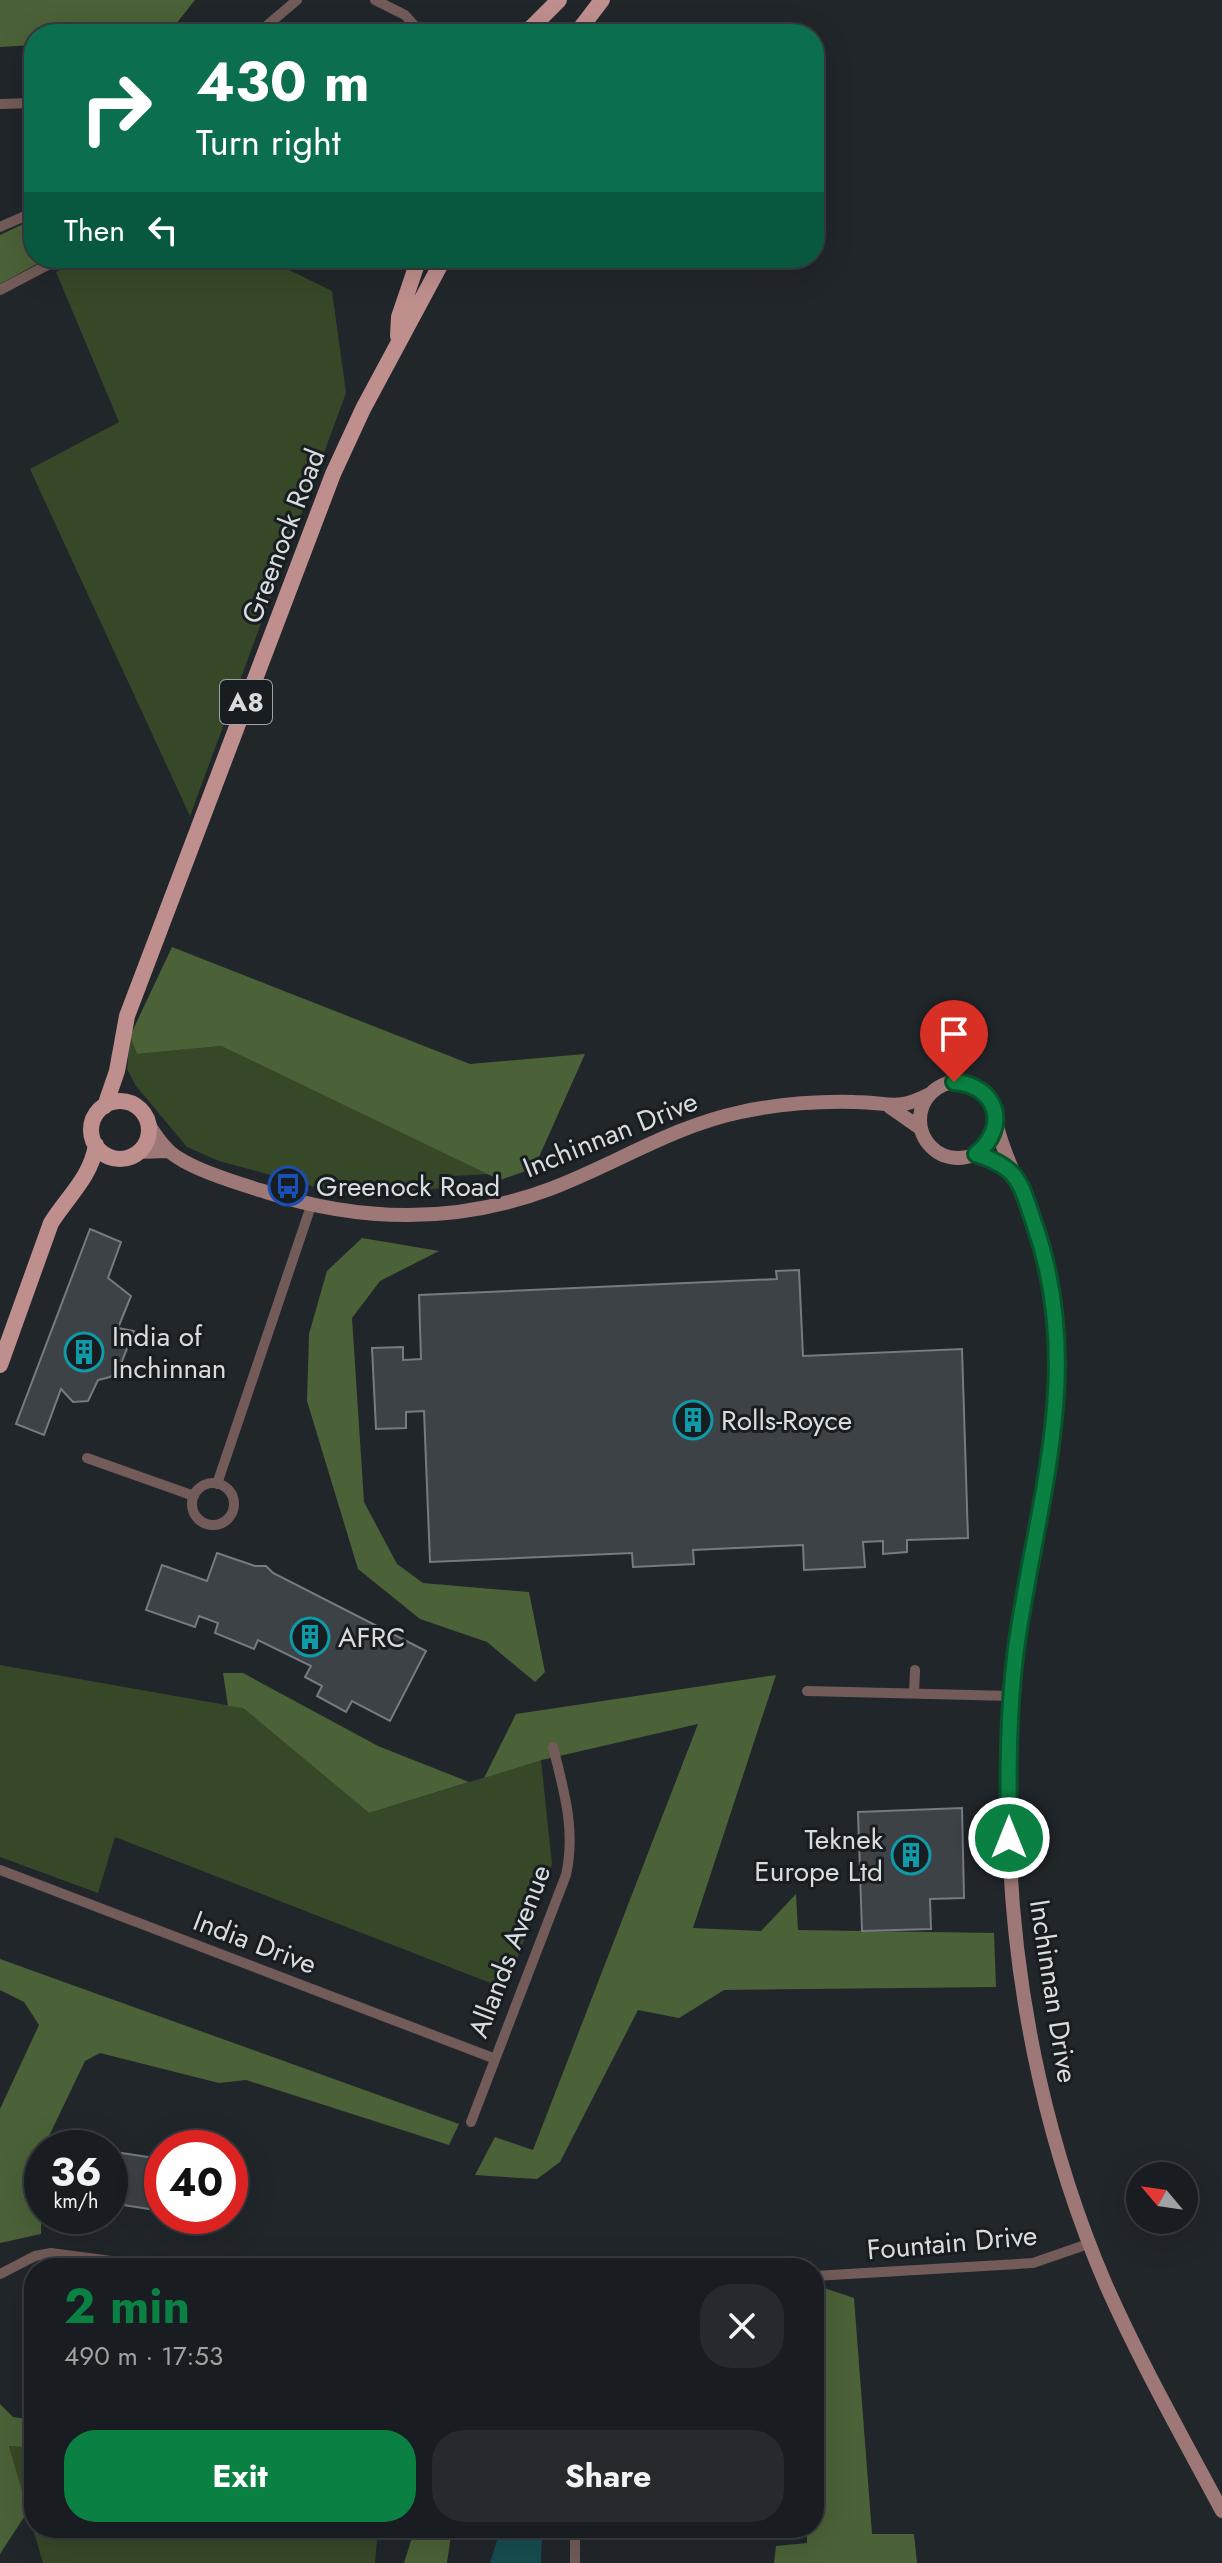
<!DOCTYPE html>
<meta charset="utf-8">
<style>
body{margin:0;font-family:Jost,sans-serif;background:#26292d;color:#f1f3f6;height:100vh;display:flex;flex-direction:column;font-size:30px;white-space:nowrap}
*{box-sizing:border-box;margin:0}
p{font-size:26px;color:#9fa1a5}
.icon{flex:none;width:44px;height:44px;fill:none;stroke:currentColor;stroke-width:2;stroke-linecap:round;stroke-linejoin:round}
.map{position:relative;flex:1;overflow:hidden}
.panel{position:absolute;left:24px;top:2258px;width:800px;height:280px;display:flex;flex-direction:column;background:#191c20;border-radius:32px;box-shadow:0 8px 32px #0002,0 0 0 2px #373a3e}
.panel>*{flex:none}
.hud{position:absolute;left:24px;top:24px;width:800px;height:244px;border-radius:32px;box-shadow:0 8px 32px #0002,0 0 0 2px #373a3e;background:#0b6e4f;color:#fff;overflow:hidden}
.needle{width:52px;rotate:299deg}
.fabs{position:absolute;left:1126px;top:2162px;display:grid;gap:16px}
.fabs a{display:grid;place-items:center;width:72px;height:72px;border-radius:50%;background:#191c20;box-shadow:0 8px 32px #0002,0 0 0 2px #373a3e;font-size:40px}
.speed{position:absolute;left:24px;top:2130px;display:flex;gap:16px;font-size:40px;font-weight:700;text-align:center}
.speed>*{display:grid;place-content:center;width:104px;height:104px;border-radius:50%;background:#191c20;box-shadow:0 8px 32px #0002,0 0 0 2px #373a3e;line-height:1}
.speed small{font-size:20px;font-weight:400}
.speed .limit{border:12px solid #d22;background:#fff;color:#111}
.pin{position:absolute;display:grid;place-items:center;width:68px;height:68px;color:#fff;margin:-82px -34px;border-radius:50% 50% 50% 0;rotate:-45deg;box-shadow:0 0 8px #0007}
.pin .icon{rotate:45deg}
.me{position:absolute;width:88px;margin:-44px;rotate:0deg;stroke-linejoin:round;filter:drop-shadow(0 0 6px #0008)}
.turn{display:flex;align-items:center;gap:28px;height:168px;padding:0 40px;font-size:36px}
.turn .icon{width:104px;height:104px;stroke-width:2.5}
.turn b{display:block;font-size:56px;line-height:68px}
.then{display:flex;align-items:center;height:76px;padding:0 40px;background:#0003;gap:16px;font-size:30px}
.round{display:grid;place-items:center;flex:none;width:84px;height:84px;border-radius:32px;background:#26292d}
.headline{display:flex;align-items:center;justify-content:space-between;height:136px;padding:0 40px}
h1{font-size:48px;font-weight:700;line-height:60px;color:#0b8043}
.cta{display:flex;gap:16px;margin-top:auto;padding:16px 40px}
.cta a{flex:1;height:92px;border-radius:32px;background:#0b8043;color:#fff;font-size:32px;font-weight:700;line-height:92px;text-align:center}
.cta a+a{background:#26292d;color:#f1f3f6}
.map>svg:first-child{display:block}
.green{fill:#374828}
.forest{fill:#4b6137}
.water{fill:#174d50}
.building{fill:#3d4247;stroke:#757b81;stroke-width:2}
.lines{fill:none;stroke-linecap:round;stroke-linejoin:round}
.street{stroke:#725b59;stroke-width:10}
.secondary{stroke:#9e7876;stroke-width:14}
.primary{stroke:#bf8f8d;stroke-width:16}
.route-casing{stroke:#07532c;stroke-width:20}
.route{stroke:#0b8043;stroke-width:14}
.labels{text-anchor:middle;stroke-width:6;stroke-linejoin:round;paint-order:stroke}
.shield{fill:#181d21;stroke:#9fa3a6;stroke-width:2}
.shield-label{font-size:26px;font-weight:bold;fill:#d9dcdf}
.street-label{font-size:28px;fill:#d9dcdf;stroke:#181d21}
.poi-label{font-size:28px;fill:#d9dcdf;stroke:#181d21;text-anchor:start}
</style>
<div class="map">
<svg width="1222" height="2563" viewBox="0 0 1222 2563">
<rect width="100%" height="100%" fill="#21262b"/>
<path class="green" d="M83,258H265L332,291L346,393L190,816L30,469L119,422L56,272Z
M130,1036L137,1054L221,1046L489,1174L454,1176L453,1187L352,1197L219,1161L187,1147L136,1086L127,1069Z
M0,1665L243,1708L369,1813L541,1760L552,1864L506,1989L115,1837L98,1893L0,1857Z
M9,2446L34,2448V2528H378L375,2563H43Z"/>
<path class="forest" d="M0,0H195L168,34H64L58,29L51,34H34L33,45L0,47Z
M34,219V258H48L0,284V235Z
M172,947L470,1064L585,1054L534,1168L500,1180L221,1046L137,1054L130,1036Z
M362,1238L439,1251L380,1281L352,1318L364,1502L397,1564L423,1583L529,1592L545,1672L535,1682L487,1642L420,1619L358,1569L307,1401L309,1334L327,1271Z
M223,1673H243L378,1746L469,1782L369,1813L243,1708L228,1706Z
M776,1675L693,1928L761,1931L796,1894L798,1930L994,1933L996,1987L724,1990L679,2018L638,2010L560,2162L537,2179L475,2175L495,2137L533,2150L698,1724L542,1760L484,1778L516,1714Z
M0,1959L459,2124L449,2145L246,2080L219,2083L100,2053L85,2061L48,2138L47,2148H42L41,2234L0,2243V2109L39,2025L24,2002L0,1990Z
M818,2286L854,2298L872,2534H914L917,2563H774L776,2546L807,2543V2528H814V2287Z
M0,2404L13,2417L34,2420V2448L9,2446L28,2511L0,2554Z
M415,2528H452L447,2563H404Z"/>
<path class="water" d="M505,2528H538L542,2532L541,2563H490L499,2534Z"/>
<path class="building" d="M90,1229L121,1242L108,1278L131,1296L118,1328L134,1331L118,1371L110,1377L98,1380L88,1401L73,1402L61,1389L44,1435L16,1424Z
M799,1270L803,1356L962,1349L968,1538L907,1540V1552L883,1554V1541L863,1542L865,1567L804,1570L803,1545L693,1550L694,1564L633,1567L632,1553L430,1562L424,1411L406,1412V1428L376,1429L372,1348L403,1347V1360L421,1359L419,1295L777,1279L776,1271Z
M217,1553L255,1566H266L273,1573L426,1651L390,1721L352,1701L346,1712L317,1696L322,1686L305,1677L311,1666L258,1640L254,1649L215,1633L218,1623L199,1616L195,1627L146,1610L162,1565L207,1581Z
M962,1808L964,1898L930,1899L931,1929L862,1931L858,1812Z
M115,2152L162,2159V2211L110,2203Z"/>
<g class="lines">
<path class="street" d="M375,0L405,15L422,34
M257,34L297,0
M0,104L34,103
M0,227L34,212
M0,290L61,258
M87,1458L194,1496
M192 1504a21 21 0 1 1 42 0a21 21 0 1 1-42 0Z
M217,1484L311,1206
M807,1691L1011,1696
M914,1693L915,1670
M0,1870L493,2058
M471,2122L566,1875C576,1830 564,1791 553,1747
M0,2274L35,2256L51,2253L164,2268
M814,2276L1033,2263L1091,2243
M575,2528V2563"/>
<path class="secondary" d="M920 1120a38 38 0 1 1 76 0a38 38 0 1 1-76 0Z
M890,1107L920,1128
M996,1122C1003,1154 1018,1180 1029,1210C1045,1250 1055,1293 1057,1337C1062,1442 1033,1542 1017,1645C1006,1715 1006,1791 1010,1862C1017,2006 1049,2153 1106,2285C1140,2362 1182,2436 1222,2511
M149,1125C154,1133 160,1142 167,1149C185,1168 240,1184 266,1192C360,1222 457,1224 550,1189C614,1165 673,1126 741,1112C778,1104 816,1101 855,1102C890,1102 895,1112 930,1094
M138,1152L168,1151"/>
<path class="primary" d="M525,34L559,0
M576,34L602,0
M398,336L399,317L419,258
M91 1130a29 29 0 1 1 58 0a29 29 0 1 1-58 0Z
M105,1106L117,1071L127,1016L333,474L363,409L444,258
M0,1365L51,1223C68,1196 91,1177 96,1145"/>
</g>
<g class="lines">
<defs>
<path id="route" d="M954,1082C997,1085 1010,1127 976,1154C1020,1168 1020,1183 1034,1223C1086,1371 1036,1503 1016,1649C1008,1711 1008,1775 1009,1838"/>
</defs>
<use href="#route" class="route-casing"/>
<use href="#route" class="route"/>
</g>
<defs>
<symbol id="bus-ring" viewBox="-11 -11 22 22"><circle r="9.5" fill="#181d21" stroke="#1a4fb4" stroke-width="1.5"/><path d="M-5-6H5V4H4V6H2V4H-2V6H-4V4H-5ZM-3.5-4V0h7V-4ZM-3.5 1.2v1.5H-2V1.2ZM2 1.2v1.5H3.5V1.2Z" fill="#1a4fb4"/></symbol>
<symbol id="building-ring" viewBox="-11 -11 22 22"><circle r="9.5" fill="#181d21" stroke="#0f9aa8" stroke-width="1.5"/><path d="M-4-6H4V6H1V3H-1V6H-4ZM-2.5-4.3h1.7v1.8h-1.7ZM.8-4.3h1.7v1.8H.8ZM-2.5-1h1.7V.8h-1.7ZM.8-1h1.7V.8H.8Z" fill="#0f9aa8"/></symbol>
</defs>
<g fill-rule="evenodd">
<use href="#bus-ring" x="266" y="1164" width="44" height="44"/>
<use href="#building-ring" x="62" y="1330" width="44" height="44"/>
<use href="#building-ring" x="671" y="1398" width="44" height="44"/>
<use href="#building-ring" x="288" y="1615" width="44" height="44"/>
<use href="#building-ring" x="889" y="1833" width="44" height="44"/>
</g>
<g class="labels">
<rect class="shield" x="220" y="680" width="52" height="44" rx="6"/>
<g class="shield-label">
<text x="246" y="711">A8</text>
</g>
<g class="street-label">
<text transform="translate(283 536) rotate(-69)" y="10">Greenock Road</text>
<text transform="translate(610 1134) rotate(-22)" y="10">Inchinnan Drive</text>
<text transform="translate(255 1942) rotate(21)" y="10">India Drive</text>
<text transform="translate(509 1951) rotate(-69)" y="10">Allands Avenue</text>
<text transform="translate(1054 1991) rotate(81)" y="10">Inchinnan Drive</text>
<text transform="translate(952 2242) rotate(-5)" y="10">Fountain Drive</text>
</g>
<g class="poi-label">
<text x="316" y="1196">Greenock Road</text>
<text x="112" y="1346">India of<tspan x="112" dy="32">Inchinnan</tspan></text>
<text x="721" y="1430">Rolls-Royce</text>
<text x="338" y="1647">AFRC</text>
<text x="883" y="1849" text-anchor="end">Teknek<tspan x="883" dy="32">Europe Ltd</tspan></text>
</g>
</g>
</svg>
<div class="fabs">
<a><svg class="needle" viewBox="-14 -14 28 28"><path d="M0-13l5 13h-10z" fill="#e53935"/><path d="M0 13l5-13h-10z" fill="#9fa1a5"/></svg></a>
</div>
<div class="speed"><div>36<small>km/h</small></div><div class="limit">40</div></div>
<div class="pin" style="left:954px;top:1082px;background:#d93025"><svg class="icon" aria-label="arrive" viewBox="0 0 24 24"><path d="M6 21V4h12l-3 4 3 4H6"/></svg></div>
<svg class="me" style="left:1009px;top:1838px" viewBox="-20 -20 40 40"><circle r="17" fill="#0b8043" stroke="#fff" stroke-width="3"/><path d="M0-11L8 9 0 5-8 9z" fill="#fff"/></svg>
<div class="hud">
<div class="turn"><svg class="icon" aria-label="right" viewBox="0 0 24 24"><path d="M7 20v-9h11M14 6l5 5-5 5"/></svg><div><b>430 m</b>Turn right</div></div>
<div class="then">Then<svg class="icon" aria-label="left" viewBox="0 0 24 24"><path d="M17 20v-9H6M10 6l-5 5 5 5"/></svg></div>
</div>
<section class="panel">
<div class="headline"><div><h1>2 min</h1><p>490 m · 17:53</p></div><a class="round"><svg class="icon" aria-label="close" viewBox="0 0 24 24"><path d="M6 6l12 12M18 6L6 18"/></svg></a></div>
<div class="cta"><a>Exit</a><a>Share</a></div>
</section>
</div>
